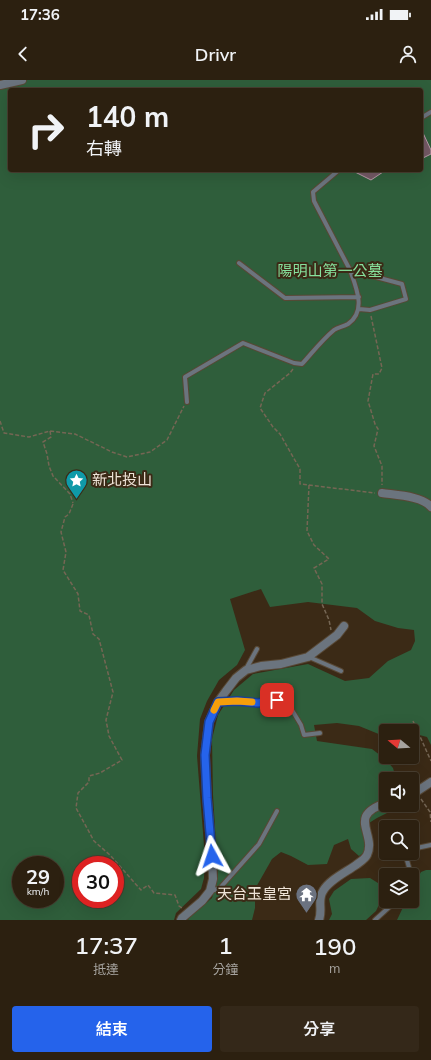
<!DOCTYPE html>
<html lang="zh-TW">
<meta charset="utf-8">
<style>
body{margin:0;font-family:Mulish,"Noto Sans TC",sans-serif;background:#342819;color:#f1f3f6;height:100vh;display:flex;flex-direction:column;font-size:15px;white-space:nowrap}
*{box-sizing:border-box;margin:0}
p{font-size:13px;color:#a6a39f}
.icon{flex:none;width:22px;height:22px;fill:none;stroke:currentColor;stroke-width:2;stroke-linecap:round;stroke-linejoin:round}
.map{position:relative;height:840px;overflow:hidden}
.sheet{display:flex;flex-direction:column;background:#2c2010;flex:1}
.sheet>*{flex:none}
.guide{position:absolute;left:8px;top:8px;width:415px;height:84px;border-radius:4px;box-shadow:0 4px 16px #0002,0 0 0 1px #483e30;background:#2c2010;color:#f1f3f6;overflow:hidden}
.needle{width:26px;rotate:288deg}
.tools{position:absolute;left:379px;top:644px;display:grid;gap:8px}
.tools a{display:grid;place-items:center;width:40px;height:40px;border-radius:4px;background:#2c2010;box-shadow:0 4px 16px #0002,0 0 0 1px #483e30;font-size:20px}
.speed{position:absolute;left:12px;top:776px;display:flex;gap:8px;font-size:20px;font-weight:700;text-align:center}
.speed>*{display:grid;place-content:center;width:52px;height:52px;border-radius:50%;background:#2c2010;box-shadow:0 4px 16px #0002,0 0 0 1px #483e30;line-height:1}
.speed small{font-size:10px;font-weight:400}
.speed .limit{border:6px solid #d22;background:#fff;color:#111}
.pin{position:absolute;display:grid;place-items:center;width:34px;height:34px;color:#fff;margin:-17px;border-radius:8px;box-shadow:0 2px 6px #0006}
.me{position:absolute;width:44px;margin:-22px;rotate:355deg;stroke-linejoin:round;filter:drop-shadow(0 0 3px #0008)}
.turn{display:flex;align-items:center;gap:14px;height:84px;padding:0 12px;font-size:18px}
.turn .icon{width:52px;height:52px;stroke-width:2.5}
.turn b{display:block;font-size:28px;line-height:34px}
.eta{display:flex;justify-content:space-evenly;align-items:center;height:68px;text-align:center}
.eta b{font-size:24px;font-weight:600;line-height:28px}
.primary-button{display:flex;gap:8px;margin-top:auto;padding:8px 12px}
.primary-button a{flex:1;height:46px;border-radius:4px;background:#2563eb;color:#fff;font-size:16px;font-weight:600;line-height:46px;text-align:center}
.primary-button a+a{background:#342819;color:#f1f3f6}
.status{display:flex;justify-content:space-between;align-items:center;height:28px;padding:0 20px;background:#2c2010;direction:ltr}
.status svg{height:11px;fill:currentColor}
header{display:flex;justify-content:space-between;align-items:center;height:52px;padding:0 12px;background:#2c2010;font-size:18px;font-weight:600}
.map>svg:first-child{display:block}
.green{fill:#2f5e3b;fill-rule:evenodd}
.building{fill:#745965;stroke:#b99ba8}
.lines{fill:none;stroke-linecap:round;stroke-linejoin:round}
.service-casing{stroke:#584835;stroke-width:6}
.minor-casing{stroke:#584835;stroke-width:10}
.path{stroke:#756654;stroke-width:1.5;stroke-dasharray:4 2;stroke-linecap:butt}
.service{stroke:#6b747e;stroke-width:4}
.minor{stroke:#6b747e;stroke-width:8}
.route-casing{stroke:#184099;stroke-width:10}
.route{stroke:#2563eb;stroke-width:7}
.slow{stroke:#f59e0b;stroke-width:7}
.labels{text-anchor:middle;stroke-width:4;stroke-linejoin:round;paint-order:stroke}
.park-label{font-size:15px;fill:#86e09c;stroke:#3b2a16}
.poi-label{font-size:15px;fill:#eee3d7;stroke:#3b2a16;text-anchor:start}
</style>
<div class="status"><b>17:36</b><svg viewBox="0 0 49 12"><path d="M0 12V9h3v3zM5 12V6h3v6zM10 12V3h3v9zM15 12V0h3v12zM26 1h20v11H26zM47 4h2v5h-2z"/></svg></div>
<header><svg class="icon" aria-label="back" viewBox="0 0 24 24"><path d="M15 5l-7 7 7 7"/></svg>Drivr<svg class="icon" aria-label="person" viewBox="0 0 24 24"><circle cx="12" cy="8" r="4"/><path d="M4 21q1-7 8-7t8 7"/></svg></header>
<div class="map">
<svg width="431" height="840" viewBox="0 0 431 840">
<rect width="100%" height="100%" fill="#3b2a16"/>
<path class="green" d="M0,0H431V665L427,657L412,653V651H386V657L359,646L337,643L314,645L317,661L372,669L385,679L393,688L396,699H386V725H392L389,732L377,738L361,748L367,765L366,771L359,776L351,769L348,759L334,765L327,784L308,785L291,776L281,772L272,779L255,809V828L252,840H188L189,838L212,818L218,797L213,715L212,659L218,635L234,610L253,594L308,584L345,601L369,598L388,581L411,570L415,561L414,550L398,548L375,541L357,528L308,522L270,527L261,509L230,519L245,570L237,585L219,600L207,621L200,639L197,676L205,778L204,798L201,809L176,833L174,840H0ZM10,10H421V90H10ZM21,785H55V819H21ZM81,785H115V819H81Z
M426,790H431V840H397L406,821H412V808L421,792Z
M370,798L378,803L384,814L376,831L366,840H329L332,834L329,819L334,811L351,799Z"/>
<path class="building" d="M423,53L431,70V74L421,79V54Z
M356,90H386L371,100L355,92Z"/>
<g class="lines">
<defs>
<path id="service" d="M421,38L431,32
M239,183L285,218L359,217
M350,190L402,204L406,219L370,230L359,229
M187,322L185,297L243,263L294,283L302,284C312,273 322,260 334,250C338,247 343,247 348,244C367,231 356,207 350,190L314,121L313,112L339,90
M309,577L341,591
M246,589L257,569
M218,622L237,621L258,623L277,621L292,630L301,645L304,655L320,653
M412,769L431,765
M405,773L410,791L409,795
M211,811L220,808L259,764L277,731
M375,840L396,821"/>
<path id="minor" d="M0,5L22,0
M382,413C395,415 423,416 431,427
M412,714L416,712L431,702
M181,840L182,838L202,821L210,811L213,799L212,776L207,718L205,675L209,642L218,622L226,611L236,598L246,590L261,586L281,584L308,577L337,555L344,546
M319,840C323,830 317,820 323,811C329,800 346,792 356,785C360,782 365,779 367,775C377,754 346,736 386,723"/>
</defs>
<use href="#service" class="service-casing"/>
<use href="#minor" class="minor-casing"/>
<path class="path" d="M371,236L382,288L379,294H373L368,321L375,344L378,349L374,366L382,386V405
M293,289L290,293L265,313L260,328L273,347L280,354L300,389V404L375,413
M0,341L4,353L29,357L50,351L75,354L112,372L127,377L150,372L167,360L184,326
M50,351L51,357L43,362L47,374L49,386L53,396L70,414L73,423
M309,405L307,451L314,465L329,479L314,488L322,504V524L329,540L331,550
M73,424L69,434L65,437L61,452L66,472L63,490L78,514L80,531L89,535L93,554L99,559L113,612L106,640L109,656L122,680L100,693L89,696V702L78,713L76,728L94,761L111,776L141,810L148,805L154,813L175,815L179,826L182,828
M413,641L431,681
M421,719L430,732L431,742"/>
<use href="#service" class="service"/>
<use href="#minor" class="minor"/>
</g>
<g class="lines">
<defs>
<path id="route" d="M212,776L207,718L205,675L209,642L218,622L237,621L258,623L277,620"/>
</defs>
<use href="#route" class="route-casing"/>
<use href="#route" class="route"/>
<path class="slow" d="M214,630L218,622L237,621L252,622"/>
</g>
<defs>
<symbol id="sight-pin" viewBox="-11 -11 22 30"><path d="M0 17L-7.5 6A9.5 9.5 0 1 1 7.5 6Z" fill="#0f9aa8" stroke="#3b2a16"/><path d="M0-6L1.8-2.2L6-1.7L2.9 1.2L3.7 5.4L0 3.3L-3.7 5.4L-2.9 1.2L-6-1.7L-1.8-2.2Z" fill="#fff"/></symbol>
<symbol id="temple-pin" viewBox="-11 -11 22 30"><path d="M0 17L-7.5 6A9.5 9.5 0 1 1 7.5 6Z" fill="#6b7280" stroke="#3b2a16"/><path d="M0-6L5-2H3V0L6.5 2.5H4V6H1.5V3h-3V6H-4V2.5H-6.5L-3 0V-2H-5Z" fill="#fff"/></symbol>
</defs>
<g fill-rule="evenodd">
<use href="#sight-pin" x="64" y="388" width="25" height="34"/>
<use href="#temple-pin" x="294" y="802" width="25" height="34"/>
</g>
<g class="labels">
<g class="park-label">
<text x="330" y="196">陽明山第一公墓</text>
</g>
<g class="poi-label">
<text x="92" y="405">新北投山</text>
<text x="292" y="819" text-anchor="end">天台玉皇宮</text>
</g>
</g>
</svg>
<div class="tools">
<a><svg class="needle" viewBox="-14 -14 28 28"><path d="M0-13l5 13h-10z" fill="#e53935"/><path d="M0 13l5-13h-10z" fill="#a6a39f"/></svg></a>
<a><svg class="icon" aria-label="sound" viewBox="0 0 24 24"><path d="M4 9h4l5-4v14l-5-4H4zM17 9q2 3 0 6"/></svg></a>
<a><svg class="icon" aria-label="search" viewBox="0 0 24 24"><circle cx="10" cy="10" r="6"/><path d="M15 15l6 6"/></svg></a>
<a><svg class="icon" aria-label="layers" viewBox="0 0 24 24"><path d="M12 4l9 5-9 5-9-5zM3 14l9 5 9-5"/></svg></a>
</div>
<div class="speed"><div>29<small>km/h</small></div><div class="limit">30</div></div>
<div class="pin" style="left:277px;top:620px;background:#d93025"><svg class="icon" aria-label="arrive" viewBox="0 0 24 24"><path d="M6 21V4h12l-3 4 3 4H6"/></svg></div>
<svg class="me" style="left:212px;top:776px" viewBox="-20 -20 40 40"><path d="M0-17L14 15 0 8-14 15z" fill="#2563eb" stroke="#fff" stroke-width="4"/></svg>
<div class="guide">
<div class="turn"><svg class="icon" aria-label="right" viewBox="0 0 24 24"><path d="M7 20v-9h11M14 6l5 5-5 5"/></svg><div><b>140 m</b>右轉</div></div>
</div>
</div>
<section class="sheet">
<div class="eta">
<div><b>17:37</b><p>抵達</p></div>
<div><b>1</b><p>分鐘</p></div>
<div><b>190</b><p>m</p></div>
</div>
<div class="primary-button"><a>結束</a><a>分享</a></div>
</section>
